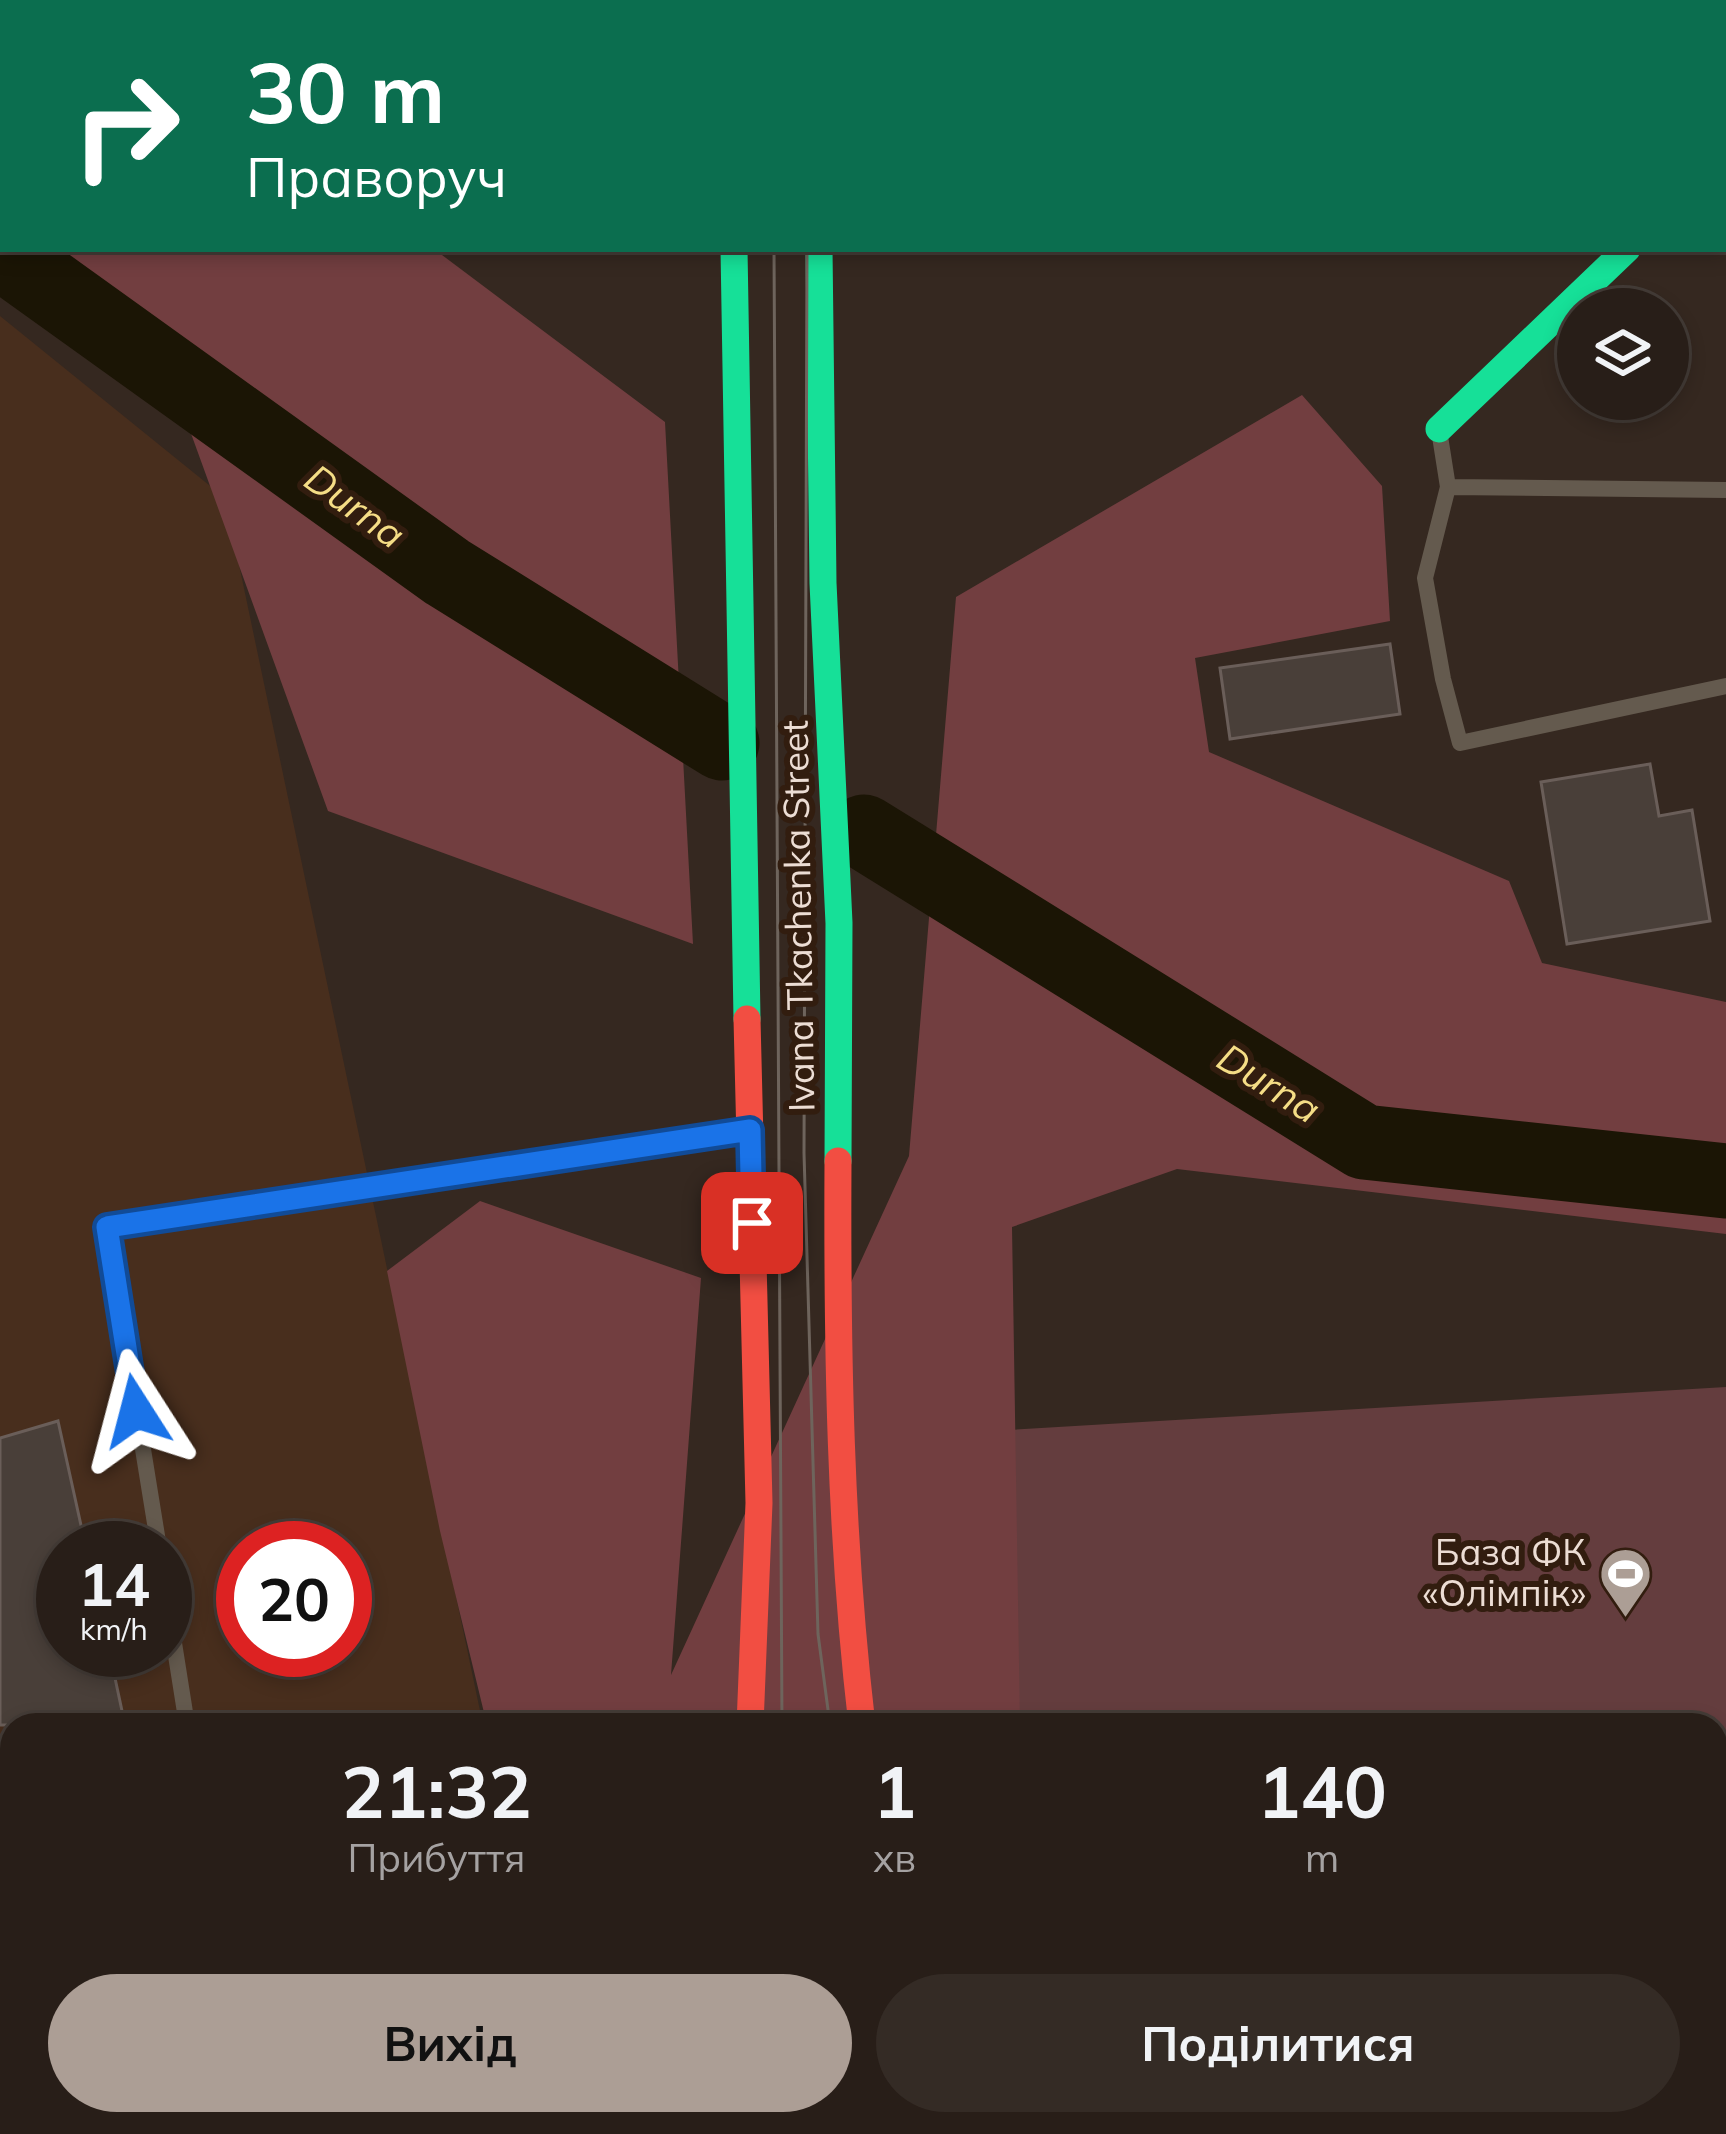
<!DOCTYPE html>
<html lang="uk">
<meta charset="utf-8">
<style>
body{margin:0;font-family:Mulish,sans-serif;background:#342b25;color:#f1f3f6;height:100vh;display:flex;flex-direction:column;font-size:45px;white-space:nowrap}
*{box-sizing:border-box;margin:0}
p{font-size:39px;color:#a5a2a2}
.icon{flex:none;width:66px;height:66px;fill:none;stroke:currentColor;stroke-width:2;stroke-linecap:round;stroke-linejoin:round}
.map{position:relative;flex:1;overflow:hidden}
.drawer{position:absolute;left:0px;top:1713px;width:1728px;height:423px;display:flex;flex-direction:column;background:#281e18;border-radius:36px 36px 0 0;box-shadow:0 6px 18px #0003,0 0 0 3px #443c37}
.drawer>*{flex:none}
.guide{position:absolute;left:0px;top:0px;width:1728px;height:252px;box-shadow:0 6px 18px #0003,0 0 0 3px #443c37;background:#0b6e4f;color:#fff;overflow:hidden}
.fabs{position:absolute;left:1557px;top:288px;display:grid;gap:24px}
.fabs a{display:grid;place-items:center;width:132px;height:132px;border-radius:50%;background:#281e18;box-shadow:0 6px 18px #0003,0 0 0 3px #443c37;font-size:60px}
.speed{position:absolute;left:36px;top:1521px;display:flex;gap:24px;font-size:60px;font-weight:700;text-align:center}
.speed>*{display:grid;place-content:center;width:156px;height:156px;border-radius:50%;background:#281e18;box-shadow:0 6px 18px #0003,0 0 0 3px #443c37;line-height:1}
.speed small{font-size:30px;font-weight:400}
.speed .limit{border:18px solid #d22;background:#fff;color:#111}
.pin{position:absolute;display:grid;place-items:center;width:102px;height:102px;color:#fff;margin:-51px;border-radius:24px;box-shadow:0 6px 18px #0006}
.me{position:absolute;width:132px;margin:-66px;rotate:351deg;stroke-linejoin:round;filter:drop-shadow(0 0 9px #0008)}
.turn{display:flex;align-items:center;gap:42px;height:252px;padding:0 48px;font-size:54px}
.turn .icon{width:156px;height:156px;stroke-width:2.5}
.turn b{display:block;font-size:84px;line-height:102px}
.eta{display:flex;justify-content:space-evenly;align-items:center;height:204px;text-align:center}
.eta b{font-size:72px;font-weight:700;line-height:84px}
.action{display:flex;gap:24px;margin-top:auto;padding:24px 48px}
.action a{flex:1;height:138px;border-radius:72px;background:#ac9e95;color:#111;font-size:48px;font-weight:700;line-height:138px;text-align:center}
.action a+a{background:#342b25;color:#f1f3f6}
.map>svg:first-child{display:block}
.built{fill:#482e1d;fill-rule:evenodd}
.green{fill:#643d3e}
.forest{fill:#723e40}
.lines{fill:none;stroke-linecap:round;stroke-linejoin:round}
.river{stroke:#1b1505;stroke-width:75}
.building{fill:#493f39;stroke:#6a5e59;stroke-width:3}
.lane{stroke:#645a4e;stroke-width:16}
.street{stroke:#645a4e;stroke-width:33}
.fast{stroke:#16e098;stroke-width:27}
.jam{stroke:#f24e42;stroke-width:27}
.tram{stroke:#6e645c;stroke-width:3}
.route-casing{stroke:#114b97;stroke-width:30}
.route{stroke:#1a73e8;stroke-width:21}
.labels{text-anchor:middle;stroke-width:12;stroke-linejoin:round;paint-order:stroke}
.street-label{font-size:36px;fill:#ecddd4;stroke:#321d0f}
.poi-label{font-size:36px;fill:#ecddd4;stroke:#321d0f;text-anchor:end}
.water-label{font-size:39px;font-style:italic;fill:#f5dd86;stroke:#321d0f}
</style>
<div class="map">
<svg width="1726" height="2134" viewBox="0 0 1726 2134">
<rect width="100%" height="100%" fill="#352820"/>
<path class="built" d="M0,316L225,498L483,1725H12V2124H566L568,2134H0ZM63,1548H165V1650H63ZM243,1548H345V1650H243Z"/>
<path class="green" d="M0,0H685L3,3L0,127Z
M1726,1387V2134H1010L1009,2124H1716V1725H960L925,1435Z"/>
<path class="forest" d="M50,249H434L665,422L693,944L328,811L189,428Z
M1302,395L1382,486L1390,621L1195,658L1209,752L1509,881L1542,963L1726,1002V1234L1177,1169L1012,1227L1020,1725H487L440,1531L387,1271L480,1201L701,1278L671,1675L909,1156L956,597Z
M586,2124H1046V2134H588Z"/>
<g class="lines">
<path class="river" d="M0,251L447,572L722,743
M864,832L1364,1142L1726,1181"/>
</g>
<path class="building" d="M1390,644L1400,714L1230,739L1220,668Z
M1650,764L1659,816L1692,810L1710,921L1567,944L1541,782Z
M58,1421L86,1548H63V1650H109L125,1725H0V1438Z"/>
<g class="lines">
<path class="lane" d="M1439,430L1448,487L1726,490
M1448,487L1425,578L1443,679L1460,743L1726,686
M159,1548L107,1227L746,1131
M165,1586L187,1725
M257,2124L259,2134"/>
<path class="street" d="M1725,155L1726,154"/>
<path class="fast" d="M732,0V3
M734,249L747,1019
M819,249L823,583L839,923L838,1161
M1439,429L1627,249
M757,2124V2134
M913,2124L915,2134"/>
<path class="jam" d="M816,0V3
M747,1019L759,1503L750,1725
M838,1161C837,1350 840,1537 862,1725"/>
<path class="tram" d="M772,0V3
M806,0V3
M774,249L782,1725
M807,249L804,1153L818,1634L830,1725
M784,2124V2134
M884,2124L885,2134"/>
</g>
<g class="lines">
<defs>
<path id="route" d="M136,1411L107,1227L750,1130L752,1223"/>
</defs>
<use href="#route" class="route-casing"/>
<use href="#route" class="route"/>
</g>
<defs>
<symbol id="stadium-pin" viewBox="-11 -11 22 30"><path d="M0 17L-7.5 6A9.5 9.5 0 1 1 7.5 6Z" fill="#ac9e95" stroke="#321d0f"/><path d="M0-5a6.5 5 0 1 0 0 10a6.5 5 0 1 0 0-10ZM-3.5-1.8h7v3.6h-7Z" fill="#fff"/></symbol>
</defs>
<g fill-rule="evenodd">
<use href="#stadium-pin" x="1596" y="1544" width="59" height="81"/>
</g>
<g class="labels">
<g class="street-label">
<text transform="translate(798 916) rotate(-91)" y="13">Ivana Tkachenka Street</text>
</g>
<g class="poi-label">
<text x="1586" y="1565">База ФК<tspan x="1586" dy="41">«Олімпік»</tspan></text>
</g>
<g class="water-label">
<text transform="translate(355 506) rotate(36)" y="14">Durna</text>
<text transform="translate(1269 1083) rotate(32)" y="14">Durna</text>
</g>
</g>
</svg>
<div class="fabs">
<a><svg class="icon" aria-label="layers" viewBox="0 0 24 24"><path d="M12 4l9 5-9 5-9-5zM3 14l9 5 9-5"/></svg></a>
</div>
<div class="speed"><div>14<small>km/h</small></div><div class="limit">20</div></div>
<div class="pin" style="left:752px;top:1223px;background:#d93025"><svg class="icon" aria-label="arrive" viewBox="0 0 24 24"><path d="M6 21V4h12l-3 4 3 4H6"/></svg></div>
<svg class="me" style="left:136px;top:1411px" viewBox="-20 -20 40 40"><path d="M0-17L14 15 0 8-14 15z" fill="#1a73e8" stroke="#fff" stroke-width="4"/></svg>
<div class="guide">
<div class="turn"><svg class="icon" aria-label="right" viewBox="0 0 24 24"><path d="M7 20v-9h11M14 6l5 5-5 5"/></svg><div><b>30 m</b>Праворуч</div></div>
</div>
<section class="drawer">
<div class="eta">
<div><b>21:32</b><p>Прибуття</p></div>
<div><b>1</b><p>хв</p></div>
<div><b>140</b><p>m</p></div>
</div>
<div class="action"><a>Вихід</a><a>Поділитися</a></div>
</section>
</div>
